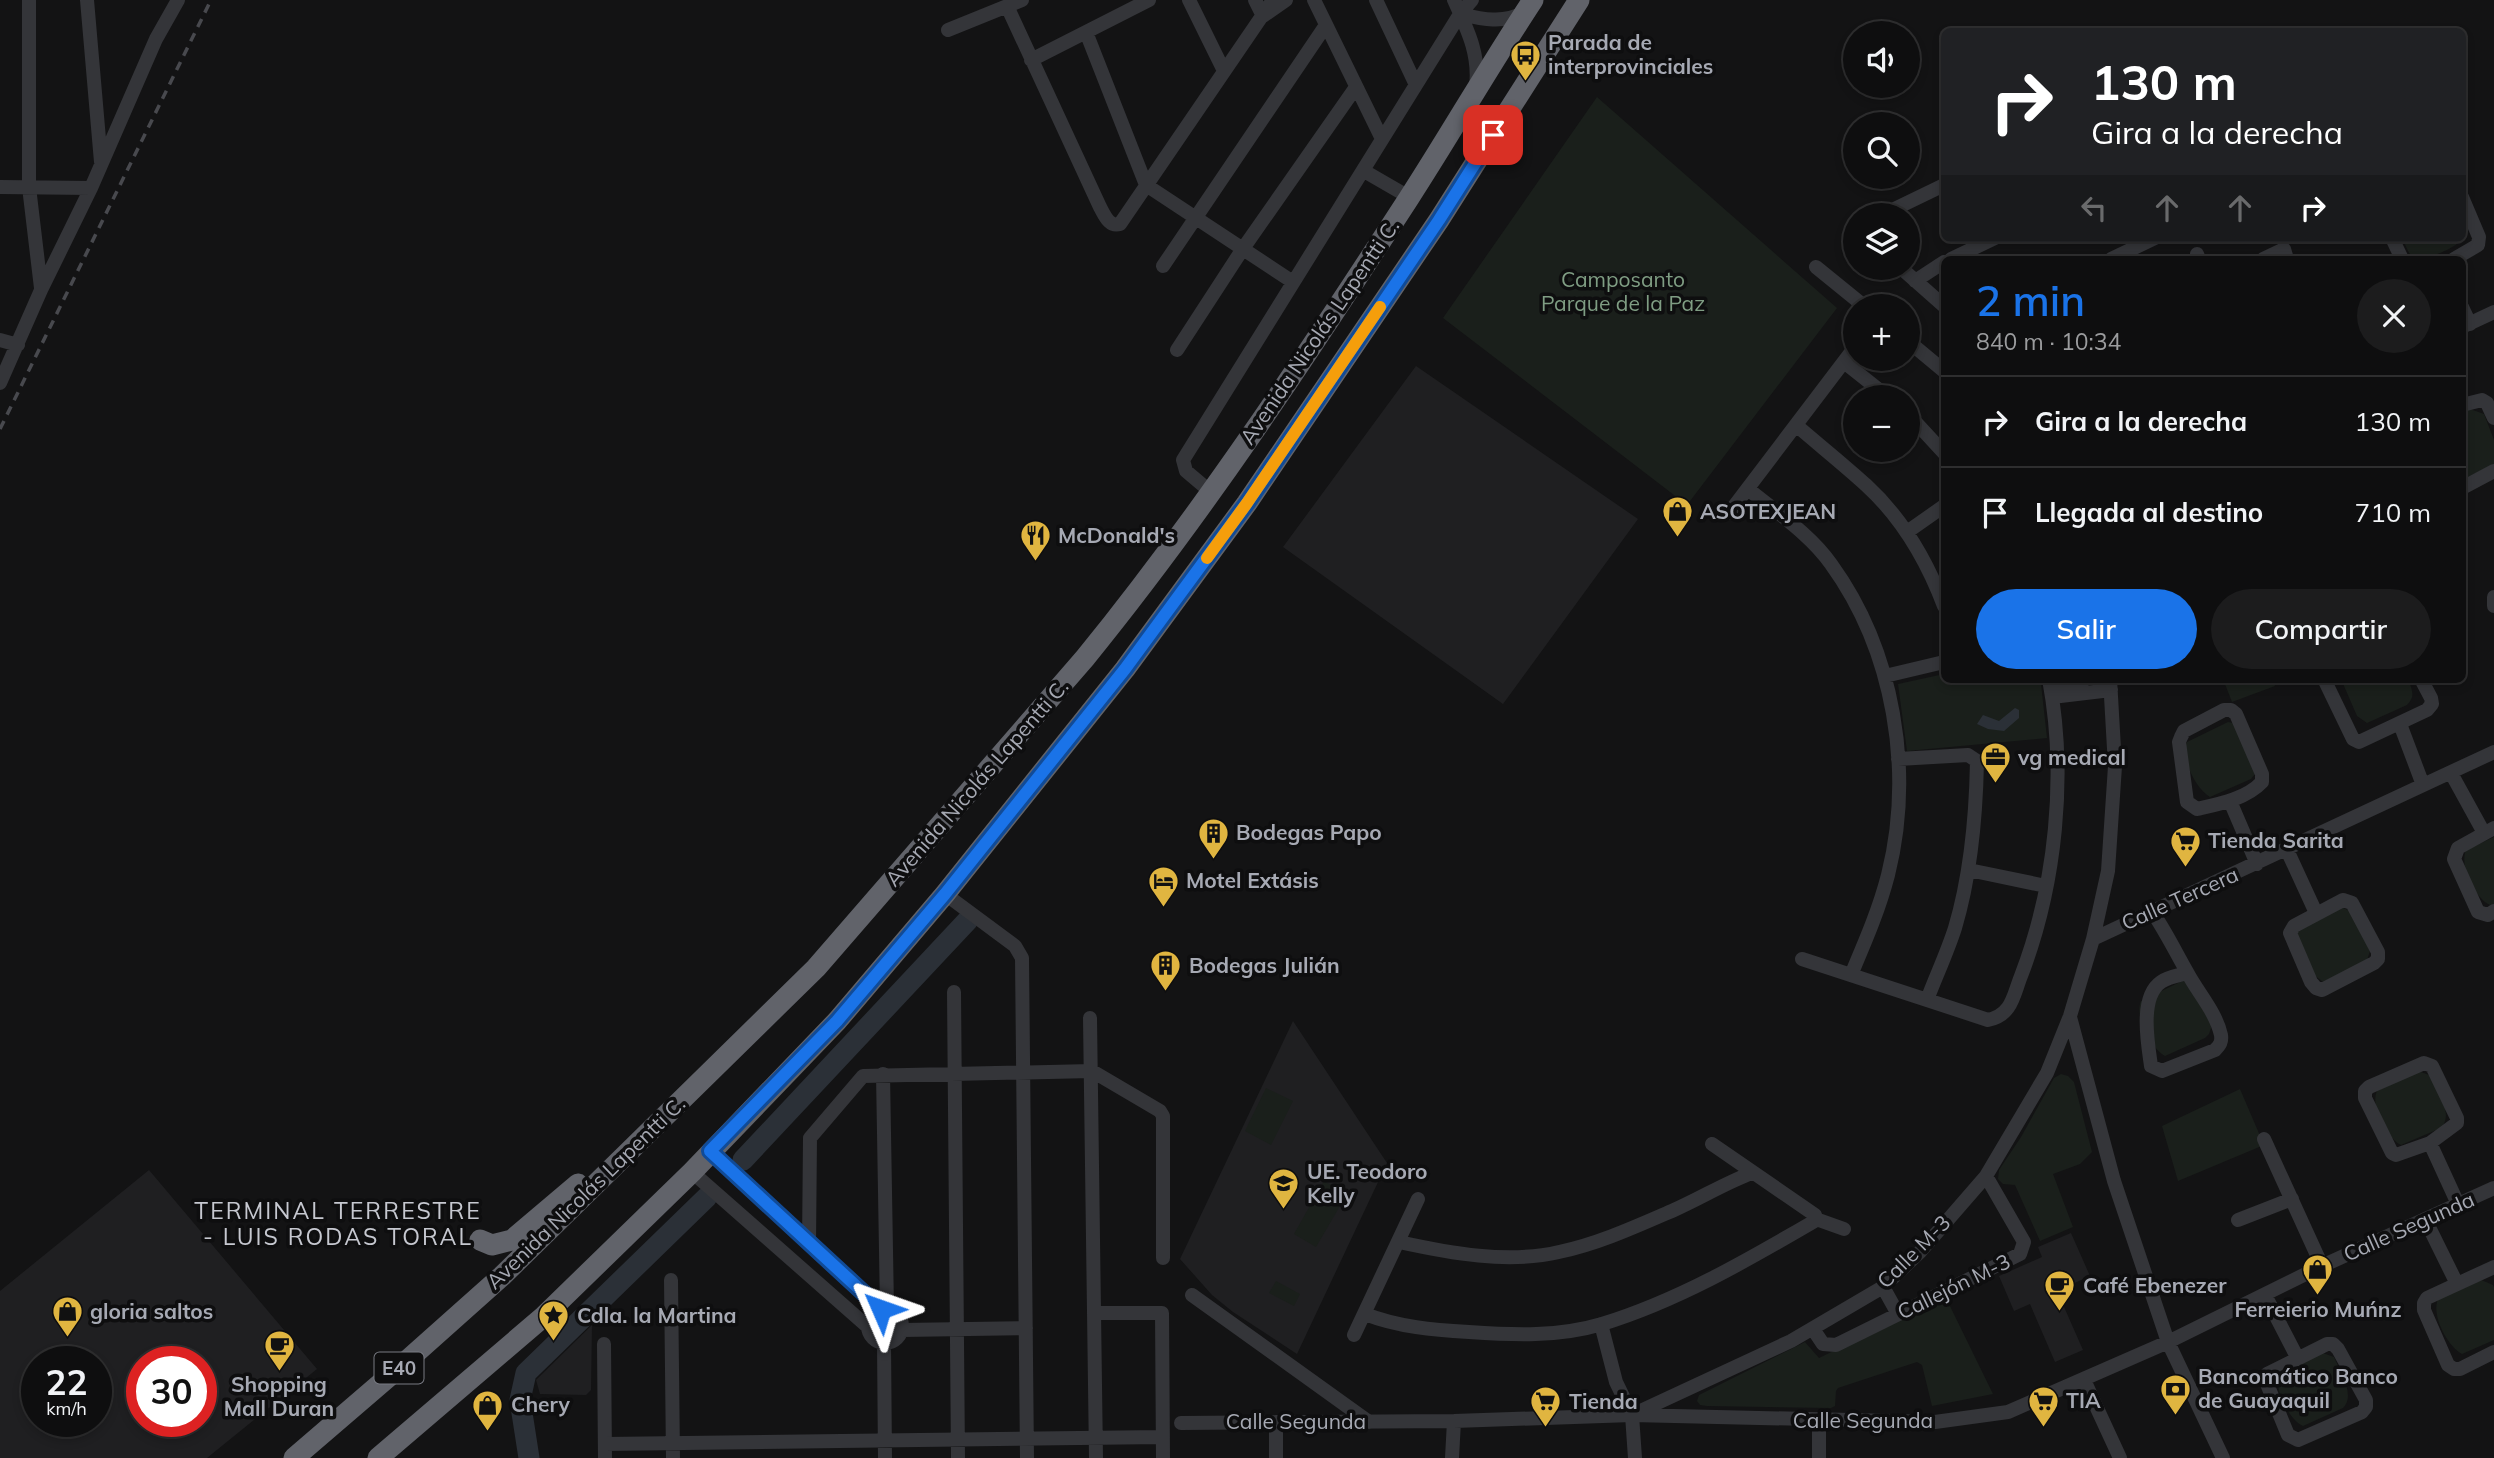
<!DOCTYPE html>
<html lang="es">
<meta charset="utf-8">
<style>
body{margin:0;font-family:Mulish,sans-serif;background:#1c1c1d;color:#f1f3f6;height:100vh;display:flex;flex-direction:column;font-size:26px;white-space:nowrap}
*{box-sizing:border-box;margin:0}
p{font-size:23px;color:#9b9c9e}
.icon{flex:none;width:38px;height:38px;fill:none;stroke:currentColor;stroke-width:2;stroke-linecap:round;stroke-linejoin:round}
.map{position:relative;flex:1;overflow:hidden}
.sheet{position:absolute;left:1941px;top:256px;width:525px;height:427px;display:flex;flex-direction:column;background:#0e0e0f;border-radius:10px;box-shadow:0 4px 10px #0003,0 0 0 2px #2e2e2f}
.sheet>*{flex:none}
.banner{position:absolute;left:1941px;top:28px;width:525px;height:214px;border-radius:10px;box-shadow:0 4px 10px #0003,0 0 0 2px #2e2e2f;background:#202124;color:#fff;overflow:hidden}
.buttons{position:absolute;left:1843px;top:21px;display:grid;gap:14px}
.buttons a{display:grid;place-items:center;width:77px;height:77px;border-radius:50%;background:#0e0e0f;box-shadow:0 4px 10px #0003,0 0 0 2px #2e2e2f;font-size:35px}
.speed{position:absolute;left:21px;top:1346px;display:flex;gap:14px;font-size:35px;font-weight:700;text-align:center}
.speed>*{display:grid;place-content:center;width:91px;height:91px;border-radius:50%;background:#0e0e0f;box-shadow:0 4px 10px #0003,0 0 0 2px #2e2e2f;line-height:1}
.speed small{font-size:18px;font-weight:400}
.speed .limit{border:10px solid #d22;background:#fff;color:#111}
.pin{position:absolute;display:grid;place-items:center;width:60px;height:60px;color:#fff;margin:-30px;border-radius:14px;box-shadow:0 4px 10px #0006}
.me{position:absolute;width:77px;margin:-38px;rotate:313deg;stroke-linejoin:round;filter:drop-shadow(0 0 5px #0008)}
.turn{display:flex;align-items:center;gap:24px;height:147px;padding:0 35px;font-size:32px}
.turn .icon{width:91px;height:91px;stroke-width:2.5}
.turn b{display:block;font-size:49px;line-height:60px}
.lanes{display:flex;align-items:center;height:66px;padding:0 35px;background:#0003;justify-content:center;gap:35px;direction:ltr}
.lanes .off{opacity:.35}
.round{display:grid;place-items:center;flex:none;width:74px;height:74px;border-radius:37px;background:#1c1c1d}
.summary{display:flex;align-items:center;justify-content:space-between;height:119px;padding:0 35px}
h1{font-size:42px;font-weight:600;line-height:52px;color:#1a73e8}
.action{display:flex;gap:14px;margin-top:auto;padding:14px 35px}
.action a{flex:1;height:80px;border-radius:42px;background:#1a73e8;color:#fff;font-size:28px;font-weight:600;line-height:80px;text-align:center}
.action a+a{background:#1c1c1d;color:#f1f3f6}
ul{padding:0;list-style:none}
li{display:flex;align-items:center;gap:21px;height:91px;padding:0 35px;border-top:2px solid #2e2e2f}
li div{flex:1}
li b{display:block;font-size:26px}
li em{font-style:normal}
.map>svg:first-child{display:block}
.built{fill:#1f1f21;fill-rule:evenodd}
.green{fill:#1a1f1b}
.water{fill:#2b3037}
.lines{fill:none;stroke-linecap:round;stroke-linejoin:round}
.river{stroke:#2b3037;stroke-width:21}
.minor{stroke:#343539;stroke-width:14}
.highway{stroke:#61636a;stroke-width:21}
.rail{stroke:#48494e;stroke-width:3.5;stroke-dasharray:9 7;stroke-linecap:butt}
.route-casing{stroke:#114b97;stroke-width:18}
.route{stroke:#1a73e8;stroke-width:12}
.slow{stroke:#f59e0b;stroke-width:12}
.labels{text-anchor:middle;stroke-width:7;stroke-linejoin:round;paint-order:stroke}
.shield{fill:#0e0e0f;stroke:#787a82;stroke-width:2}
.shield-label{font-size:19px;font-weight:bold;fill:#a6a9b3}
.poi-label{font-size:21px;font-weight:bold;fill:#a6a9b3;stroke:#0e0e0f;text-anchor:start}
.park-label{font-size:21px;fill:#7f9d83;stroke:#0e0e0f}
.street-label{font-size:21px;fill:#a6a9b3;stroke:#0e0e0f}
.neighbourhood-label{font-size:23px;letter-spacing:2px;fill:#c6c8d0;stroke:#0e0e0f}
</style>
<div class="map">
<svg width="2494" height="1458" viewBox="0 0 2494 1458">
<rect width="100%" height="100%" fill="#131314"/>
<path class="built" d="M1416,366L1638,519L1503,704L1283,547Z
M1293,1021L1387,1163L1297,1354L1233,1312L1212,1295L1180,1259Z
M149,1170L317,1369L207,1458H0V1291ZM37,1362H96V1421H37ZM142,1362H201V1421H142Z
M2071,1233L2090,1276L2057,1291L2083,1350L2055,1362L2030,1304L2014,1311L1999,1276L2042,1257L2038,1247Z
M592,1325L591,1390L586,1395L540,1394L536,1380Z"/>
<path class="green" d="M1597,97L1837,308L1687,505L1443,318Z
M2462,220C2465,226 2467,230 2464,236C2459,248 2426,260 2415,258L2409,253L2402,238H2462Z
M2470,409L2484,414L2494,440V464L2462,480V413Z
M1944,674V679H2022L2023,682L2032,680L2033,685L2041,684L2047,738L1907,751L1898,684Z
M2223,679H2272L2275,686L2232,702Z
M2341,679H2408C2412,690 2416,696 2407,705L2367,723L2357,716Z
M2228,722L2234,723L2255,774L2251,779L2210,797C2196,789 2180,758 2187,742Z
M2494,837V904L2490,905C2475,898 2459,866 2466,850Z
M2341,907L2354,913L2370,951L2367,960L2323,982L2313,974L2296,934L2299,927Z
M2182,981L2188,982L2212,1025L2209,1034L2205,1038L2165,1056C2151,1048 2134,1017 2141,1001Z
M2418,1071L2432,1076C2438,1091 2454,1114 2441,1128L2401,1145C2386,1137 2370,1106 2377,1091Z
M2061,1074L2068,1076L2074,1082L2092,1152L2080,1164L2053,1174L2073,1227L2040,1241L2015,1185L2003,1184L1998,1179L1999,1170L2021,1137L2054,1078Z
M1266,1088L1293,1101L1271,1145L1245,1131Z
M2240,1089L2264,1145L2178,1181L2162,1126Z
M1324,1181L1347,1194L1316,1247L1294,1234Z
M2479,1279L2493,1285L2494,1287V1340L2462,1354C2447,1346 2431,1315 2438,1299Z
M1276,1281L1300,1294L1294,1306L1269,1293Z
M1943,1298L1947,1300L1993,1394L1932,1406L1922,1365L1917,1362L1838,1388L1836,1391L1835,1406L1831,1408L1707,1406L1700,1405L1697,1401L1699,1395L1805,1342L1819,1358Z
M2320,1352L2334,1357C2340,1372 2356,1395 2343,1408L2303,1426C2288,1419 2273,1387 2279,1372Z"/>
<path class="water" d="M2015,708L2019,710V718L2004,731L1988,729L1977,724L1983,715L1999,721Z"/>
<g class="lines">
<path class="river" d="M743,1160L968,920
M529,1458L520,1400L526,1373L707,1197"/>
<path class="minor" d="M29,0V187L41,288
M87,0L101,162
M1189,0L1224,71
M1255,0L1263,16L1286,0
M1314,0L1382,139
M1376,0L1416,85
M1454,0C1467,29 1480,54 1476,87
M1007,6L1100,207C1105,216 1109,227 1120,224L1273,0
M1460,14C1482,19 1503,24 1523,13
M948,30L1022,0
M1086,32L1146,185L1293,282
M1031,60L1149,0
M1364,171L1409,197
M0,187L91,188
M1882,215L1944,185
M2392,238L2402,259
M2197,254L2199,259
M1951,259L1995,238
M2111,259L2155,238
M2263,259L2284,249L2287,259
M2454,259L2478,245L2479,237L2462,197
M1163,266L1326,25
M1816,267L1864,306
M1901,268L1944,306
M1915,281L1944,262
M2462,307L2470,324
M2462,327L2494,312
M0,340L18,345
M1908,341L1944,371
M1177,350L1242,250L1356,87
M1844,362L1888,397
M0,383L41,290L91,188L156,39L178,0
M2462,405L2482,400L2487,403L2494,418
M1908,414L1944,453
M1796,425C1819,445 1843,464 1866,485C1901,517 1927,561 1944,606
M2462,488L2494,471
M1748,489C1776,512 1810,534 1831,564C1894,651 1914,771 1888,875C1879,910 1865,942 1851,975
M1212,493L1186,471L1183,460L1460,14L1472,0
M1729,513L1855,347
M1907,532L1944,506
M2494,597V606
M1885,676L1944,662
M2324,679L2353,739L2359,742L2427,710L2432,704L2431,698L2421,679
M2050,683L2086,679
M2052,697L2111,690
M2224,710H2231L2236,714L2262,774V782C2246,799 2219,804 2197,809L2187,802L2179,742L2181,737L2184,731Z
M2400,724L2423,785
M1898,759L1968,755L1977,761C1976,818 1971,874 1955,928C1947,953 1936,976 1927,1000
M2451,773L2484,833
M2230,801L2257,864
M2494,828L2458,848L2454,859L2478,912L2488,915L2494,911
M2287,850L2316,913
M1969,870L2046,886
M945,894L1015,946L1022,958L1027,1458
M2343,900L2352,903L2378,952V959L2374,963L2322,990L2316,988L2311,982L2290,933L2294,926Z
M2151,910C2165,930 2175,951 2187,972C2198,993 2216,1012 2221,1035C2222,1042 2220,1045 2215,1050L2162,1071L2151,1066C2148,1044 2139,997 2161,982C2168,977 2180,975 2187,973
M2093,939L2494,752
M1802,959L1988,1020C2012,1015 2013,996 2021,976C2056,885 2067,775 2049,679
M954,992L958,1458
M2070,1017L2114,1181L2168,1342L2223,1458
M1090,1018L1096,1458
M2424,1063L2432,1066L2457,1118V1123L2430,1143L2396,1155L2392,1153L2365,1098V1091L2369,1087Z
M883,1074L887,1309
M2264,1139L2322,1266
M2430,1143L2458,1204
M1712,1144L1815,1215L1816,1219L1844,1229
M710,1151L881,1309
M692,1172L868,1327
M2425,1219L2457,1284
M2238,1220L2292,1199
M1399,1242C1449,1253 1508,1264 1559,1252C1598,1244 1637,1226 1674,1210C1701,1198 1725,1183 1752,1173
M809,1244L810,1138L863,1076L1092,1071L1160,1111L1163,1116V1258
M2494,1267L2427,1298L2424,1303V1310L2448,1365L2454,1369H2460L2494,1352
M671,1280L673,1458
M1883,1287L1898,1314
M1192,1295L1369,1422
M2265,1295L2297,1357
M868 1326a17 17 0 1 1 34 0a17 17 0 1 1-34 0Z
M1094,1313H1162L1163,1458
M1365,1314C1398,1327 1434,1330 1469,1332C1513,1335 1559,1337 1602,1324C1677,1301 1746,1261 1813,1222L1816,1219
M1601,1324L1616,1382L1632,1415L1635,1458
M1813,1329L1823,1344L1836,1345L2020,1254L2024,1242L1986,1176
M902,1330L1026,1328
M1354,1335L1418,1199
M884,1343L885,1458
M604,1344L605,1458
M2327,1344H2333L2338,1349L2366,1400V1407L2362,1412L2298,1440L2288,1435L2265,1379L2267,1374Z
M2084,1380L2120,1458
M1636,1413L1791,1341L1883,1287L1920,1252L1986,1176L2047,1073L2070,1016L2093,939L2108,871L2115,766L2110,679
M1181,1423L1454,1421L1632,1415L1935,1422L2008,1412L2168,1342L2322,1266L2494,1188
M605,1444L1163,1437
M1276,1458V1422
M1452,1458L1454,1421
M1819,1458V1421"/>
<path class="highway" d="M480,1240L492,1245L512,1240L578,1184
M294,1458L401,1366L502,1276L816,968L1085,658C1203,513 1307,355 1409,198C1451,133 1490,65 1533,0
M378,1458L543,1317L692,1172L837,1021L945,894L1125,669L1247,503L1439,220L1579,0"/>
<path class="rail" d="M0,429L211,0"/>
</g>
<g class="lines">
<defs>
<path id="route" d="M881,1309L710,1151L837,1021L945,894L1125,669L1247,503L1439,220L1493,135"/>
</defs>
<use href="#route" class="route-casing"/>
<use href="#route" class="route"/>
<path class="slow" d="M1207,558L1247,503L1380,307"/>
</g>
<defs>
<symbol id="bus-pin" viewBox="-11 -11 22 30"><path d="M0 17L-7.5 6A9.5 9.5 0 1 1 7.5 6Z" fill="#e0b540" stroke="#0e0e0f"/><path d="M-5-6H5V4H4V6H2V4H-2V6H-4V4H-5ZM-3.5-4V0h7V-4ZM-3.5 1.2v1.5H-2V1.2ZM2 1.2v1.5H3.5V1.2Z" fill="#111"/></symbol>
<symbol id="shop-pin" viewBox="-11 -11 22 30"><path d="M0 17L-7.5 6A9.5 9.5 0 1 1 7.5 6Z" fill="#e0b540" stroke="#0e0e0f"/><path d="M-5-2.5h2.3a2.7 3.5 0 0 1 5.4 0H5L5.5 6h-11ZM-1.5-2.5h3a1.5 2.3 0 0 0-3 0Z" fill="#111"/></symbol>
<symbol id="restaurant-pin" viewBox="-11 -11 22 30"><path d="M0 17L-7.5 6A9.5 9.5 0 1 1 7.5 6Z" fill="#e0b540" stroke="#0e0e0f"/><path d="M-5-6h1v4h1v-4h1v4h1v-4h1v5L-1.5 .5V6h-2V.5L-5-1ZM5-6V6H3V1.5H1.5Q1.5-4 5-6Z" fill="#111"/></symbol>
<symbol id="office-pin" viewBox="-11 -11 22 30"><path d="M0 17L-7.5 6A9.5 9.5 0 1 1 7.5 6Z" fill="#e0b540" stroke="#0e0e0f"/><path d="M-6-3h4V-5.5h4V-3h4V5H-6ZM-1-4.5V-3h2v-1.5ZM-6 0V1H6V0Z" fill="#111"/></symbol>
<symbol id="building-pin" viewBox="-11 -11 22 30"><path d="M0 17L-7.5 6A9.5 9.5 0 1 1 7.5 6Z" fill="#e0b540" stroke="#0e0e0f"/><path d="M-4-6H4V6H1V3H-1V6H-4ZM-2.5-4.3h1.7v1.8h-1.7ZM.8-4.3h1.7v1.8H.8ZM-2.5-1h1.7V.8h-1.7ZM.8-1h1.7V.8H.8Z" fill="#111"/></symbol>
<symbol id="supermarket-pin" viewBox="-11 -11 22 30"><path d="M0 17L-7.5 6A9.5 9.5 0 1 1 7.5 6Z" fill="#e0b540" stroke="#0e0e0f"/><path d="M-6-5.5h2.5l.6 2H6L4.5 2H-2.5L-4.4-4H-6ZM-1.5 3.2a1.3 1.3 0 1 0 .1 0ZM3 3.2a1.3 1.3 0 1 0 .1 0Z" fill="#111"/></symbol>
<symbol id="hotel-pin" viewBox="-11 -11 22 30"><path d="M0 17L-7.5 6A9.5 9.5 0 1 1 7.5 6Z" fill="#e0b540" stroke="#0e0e0f"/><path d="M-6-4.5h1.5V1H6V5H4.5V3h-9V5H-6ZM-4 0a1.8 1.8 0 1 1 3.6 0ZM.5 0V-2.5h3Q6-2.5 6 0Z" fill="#111"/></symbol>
<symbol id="school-pin" viewBox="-11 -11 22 30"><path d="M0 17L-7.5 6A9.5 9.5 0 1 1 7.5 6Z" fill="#e0b540" stroke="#0e0e0f"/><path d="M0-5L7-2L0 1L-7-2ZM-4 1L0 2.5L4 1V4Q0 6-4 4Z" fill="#111"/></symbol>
<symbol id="cafe-pin" viewBox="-11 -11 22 30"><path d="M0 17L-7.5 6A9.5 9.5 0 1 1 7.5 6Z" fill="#e0b540" stroke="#0e0e0f"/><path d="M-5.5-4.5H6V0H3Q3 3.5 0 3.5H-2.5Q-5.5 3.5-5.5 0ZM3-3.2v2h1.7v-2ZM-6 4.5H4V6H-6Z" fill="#111"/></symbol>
<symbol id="sight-pin" viewBox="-11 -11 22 30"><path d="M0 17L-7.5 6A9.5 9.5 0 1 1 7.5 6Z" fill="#e0b540" stroke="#0e0e0f"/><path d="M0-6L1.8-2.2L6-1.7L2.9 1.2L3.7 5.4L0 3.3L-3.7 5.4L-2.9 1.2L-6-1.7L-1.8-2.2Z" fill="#111"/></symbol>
<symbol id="bank-pin" viewBox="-11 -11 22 30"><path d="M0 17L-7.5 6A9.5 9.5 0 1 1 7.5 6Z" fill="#e0b540" stroke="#0e0e0f"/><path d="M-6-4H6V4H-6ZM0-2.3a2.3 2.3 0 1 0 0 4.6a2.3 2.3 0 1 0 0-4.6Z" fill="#111"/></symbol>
</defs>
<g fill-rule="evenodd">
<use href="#bus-pin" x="1508" y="38" width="35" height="47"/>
<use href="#shop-pin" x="1660" y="494" width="35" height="47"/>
<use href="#restaurant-pin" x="1018" y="518" width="35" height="47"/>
<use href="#office-pin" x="1978" y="740" width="35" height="47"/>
<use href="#building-pin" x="1196" y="816" width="35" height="47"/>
<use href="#supermarket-pin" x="2168" y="824" width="35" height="47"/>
<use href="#hotel-pin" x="1146" y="864" width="35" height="47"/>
<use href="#building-pin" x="1148" y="948" width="35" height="47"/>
<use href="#school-pin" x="1266" y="1166" width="35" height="47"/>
<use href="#shop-pin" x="2300" y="1252" width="35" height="47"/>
<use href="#cafe-pin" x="2042" y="1268" width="35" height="47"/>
<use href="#shop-pin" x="50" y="1294" width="35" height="47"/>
<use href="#sight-pin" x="536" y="1298" width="35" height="47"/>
<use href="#cafe-pin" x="262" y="1328" width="35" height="47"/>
<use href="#bank-pin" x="2158" y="1372" width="35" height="47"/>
<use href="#supermarket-pin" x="2026" y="1384" width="35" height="47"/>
<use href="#supermarket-pin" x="1528" y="1384" width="35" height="47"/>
<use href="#shop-pin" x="470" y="1388" width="35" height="47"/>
</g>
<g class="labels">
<rect class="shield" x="374.5" y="1352.5" width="49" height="31" rx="5"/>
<g class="shield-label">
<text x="399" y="1375">E40</text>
</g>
<g class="poi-label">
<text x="1548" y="50">Parada de<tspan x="1548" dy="24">interprovinciales</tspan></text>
<text x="1700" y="519">ASOTEXJEAN</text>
<text x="1058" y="543">McDonald's</text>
<text x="2018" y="765">vg medical</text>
<text x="1236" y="840">Bodegas Papo</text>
<text x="2208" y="848">Tienda Sarita</text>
<text x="1186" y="888">Motel Extásis</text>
<text x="1189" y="973">Bodegas Julián</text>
<text x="1307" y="1179">UE. Teodoro<tspan x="1307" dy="24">Kelly</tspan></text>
<text x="2083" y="1293">Café Ebenezer</text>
<text x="2318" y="1317" text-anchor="middle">Ferreierio Muńnz</text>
<text x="90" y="1319">gloria saltos</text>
<text x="577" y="1323">Cdla. la Martina</text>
<text x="2198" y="1384">Bancomático Banco<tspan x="2198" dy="24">de Guayaquil</tspan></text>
<text x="279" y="1392" text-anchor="middle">Shopping<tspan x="279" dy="24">Mall Duran</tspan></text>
<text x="2066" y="1408">TIA</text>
<text x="1569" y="1409">Tienda</text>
<text x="511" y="1412">Chery</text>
</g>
<g class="park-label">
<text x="1623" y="287">Camposanto<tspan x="1623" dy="24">Parque de la Paz</tspan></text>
</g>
<g class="street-label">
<text transform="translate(1320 332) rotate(-56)" y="7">Avenida Nicolás Lapentti C.</text>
<text transform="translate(977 783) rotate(-49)" y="7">Avenida Nicolás Lapentti C.</text>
<text transform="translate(2180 899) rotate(-24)" y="7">Calle Tercera</text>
<text transform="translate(586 1193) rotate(-44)" y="7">Avenida Nicolás Lapentti C.</text>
<text transform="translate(2409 1227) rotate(-24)" y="7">Calle Segunda</text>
<text transform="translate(1914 1252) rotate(-45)" y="7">Calle M-3</text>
<text transform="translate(1954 1287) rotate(-26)" y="7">Callejón M-3</text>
<text x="1863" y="1428">Calle Segunda</text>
<text x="1296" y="1429">Calle Segunda</text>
</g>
<g class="neighbourhood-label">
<text x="338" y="1219">TERMINAL TERRESTRE<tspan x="338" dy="26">- LUIS RODAS TORAL</tspan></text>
</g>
</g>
</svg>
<div class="buttons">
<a><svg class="icon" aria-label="sound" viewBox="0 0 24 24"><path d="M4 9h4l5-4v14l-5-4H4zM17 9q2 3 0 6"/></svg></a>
<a><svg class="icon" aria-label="search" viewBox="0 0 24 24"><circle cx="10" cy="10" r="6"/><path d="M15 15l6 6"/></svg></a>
<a><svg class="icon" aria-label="layers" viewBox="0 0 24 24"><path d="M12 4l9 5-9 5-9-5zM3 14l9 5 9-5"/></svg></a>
<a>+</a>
<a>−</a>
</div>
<div class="speed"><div>22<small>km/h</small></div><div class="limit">30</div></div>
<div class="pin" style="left:1493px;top:135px;background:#d93025"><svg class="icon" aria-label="arrive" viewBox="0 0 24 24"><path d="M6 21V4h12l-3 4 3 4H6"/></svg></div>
<svg class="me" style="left:881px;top:1309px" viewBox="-20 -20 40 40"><path d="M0-17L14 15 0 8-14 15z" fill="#1a73e8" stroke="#fff" stroke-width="4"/></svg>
<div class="banner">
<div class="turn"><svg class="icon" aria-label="right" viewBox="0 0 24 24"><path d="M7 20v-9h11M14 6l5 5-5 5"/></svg><div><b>130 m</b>Gira a la derecha</div></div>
<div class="lanes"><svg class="icon off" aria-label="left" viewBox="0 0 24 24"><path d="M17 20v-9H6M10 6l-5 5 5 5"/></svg><svg class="icon off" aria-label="ahead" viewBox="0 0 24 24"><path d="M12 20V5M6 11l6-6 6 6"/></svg><svg class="icon off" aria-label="ahead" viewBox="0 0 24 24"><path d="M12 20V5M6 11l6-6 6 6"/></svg><svg class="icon" aria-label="right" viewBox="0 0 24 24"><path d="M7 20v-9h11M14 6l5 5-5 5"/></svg></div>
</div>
<section class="sheet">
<div class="summary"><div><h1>2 min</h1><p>840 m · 10:34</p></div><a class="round"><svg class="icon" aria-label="close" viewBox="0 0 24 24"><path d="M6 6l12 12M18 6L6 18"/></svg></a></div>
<ul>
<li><svg class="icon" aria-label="right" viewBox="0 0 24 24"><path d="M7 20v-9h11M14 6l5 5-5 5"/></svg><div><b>Gira a la derecha</b></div><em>130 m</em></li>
<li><svg class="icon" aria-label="arrive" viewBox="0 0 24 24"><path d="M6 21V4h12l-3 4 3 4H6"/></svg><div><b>Llegada al destino</b></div><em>710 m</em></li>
</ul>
<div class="action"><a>Salir</a><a>Compartir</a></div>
</section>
</div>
